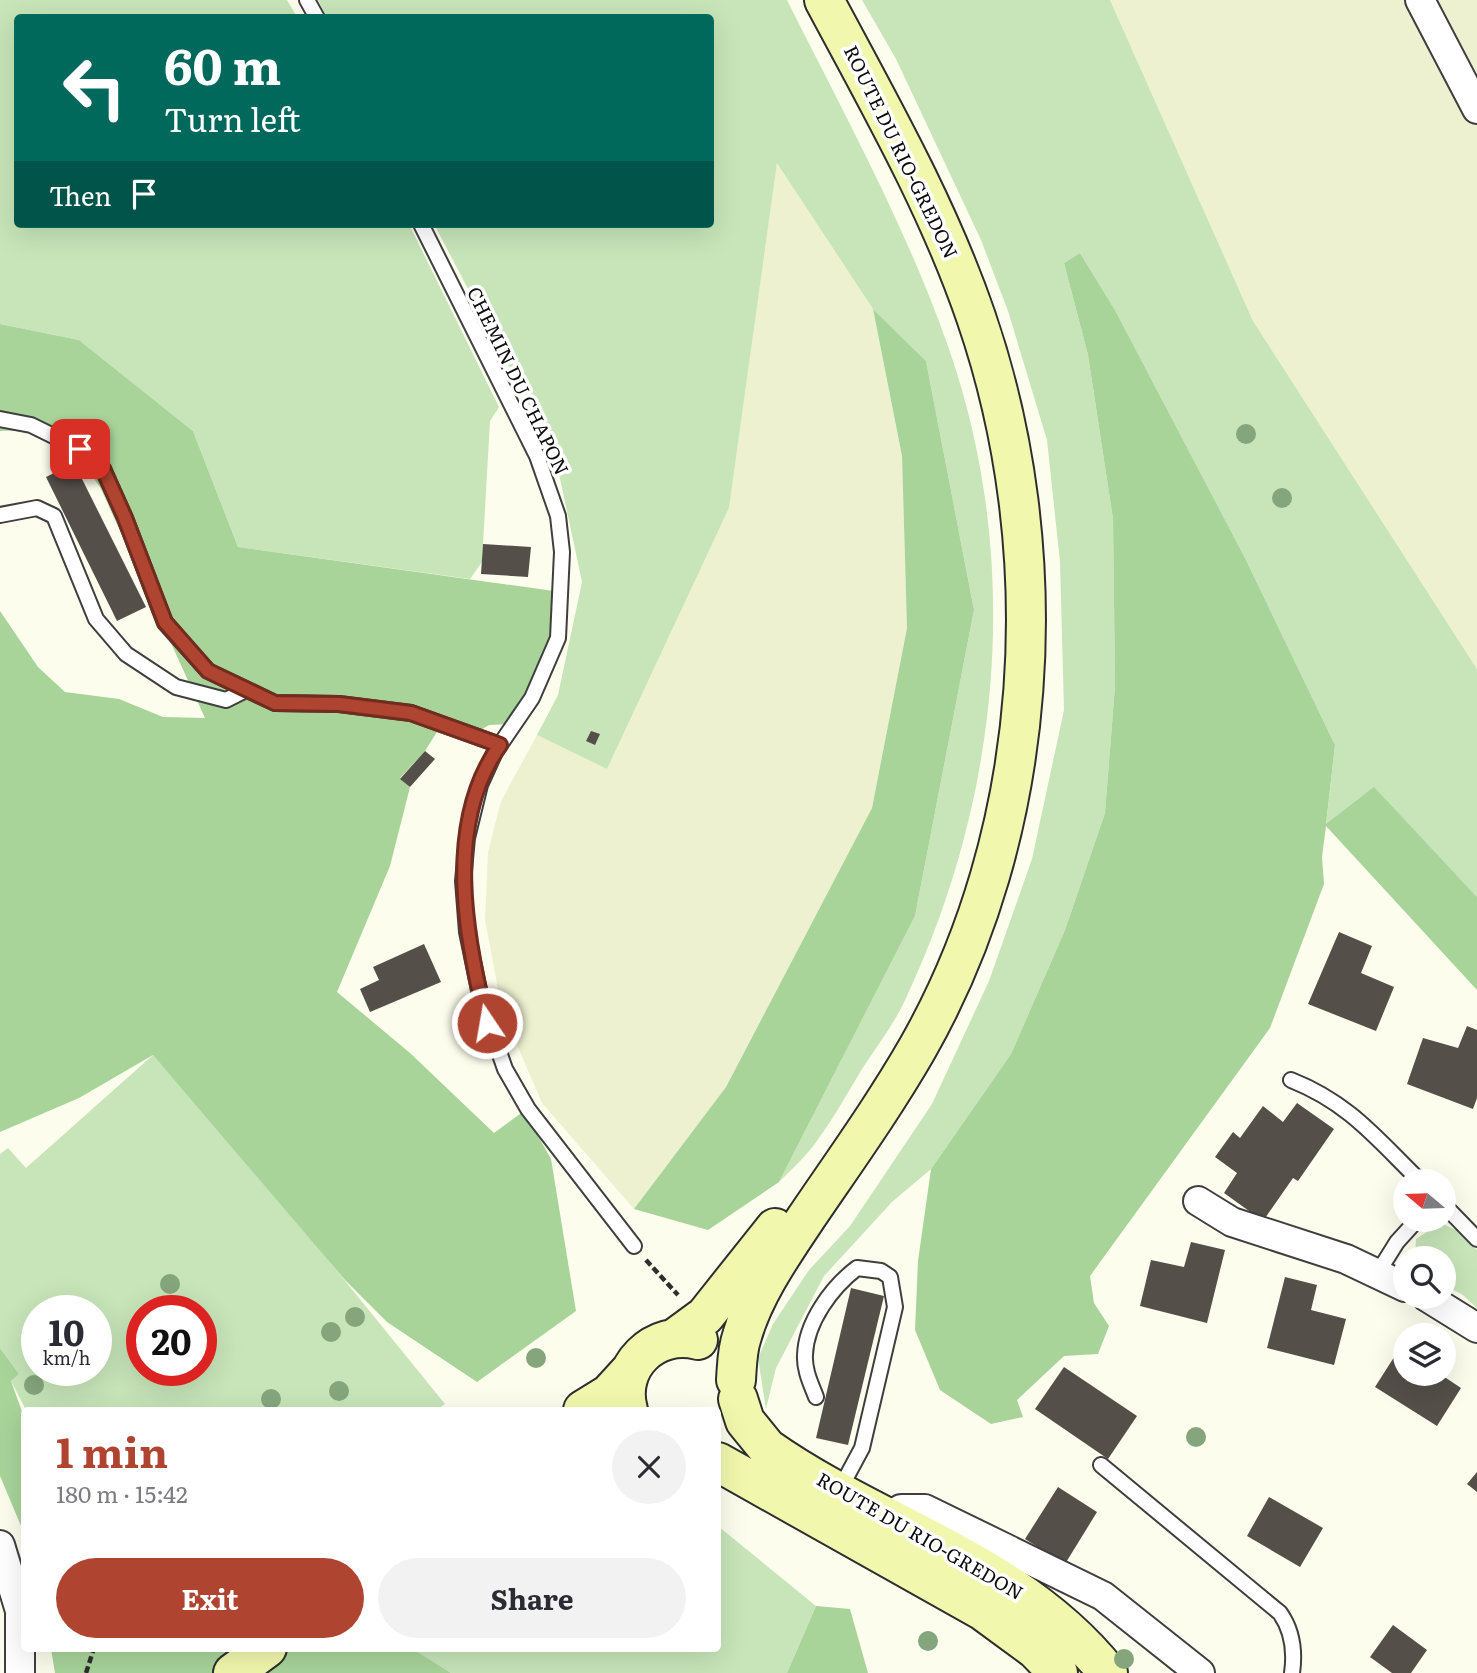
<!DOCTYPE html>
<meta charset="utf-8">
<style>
body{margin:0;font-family:Literata,serif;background:#f2f2f3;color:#2b2b33;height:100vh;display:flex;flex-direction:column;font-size:26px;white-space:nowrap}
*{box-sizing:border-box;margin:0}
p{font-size:23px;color:#7c7c81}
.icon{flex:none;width:38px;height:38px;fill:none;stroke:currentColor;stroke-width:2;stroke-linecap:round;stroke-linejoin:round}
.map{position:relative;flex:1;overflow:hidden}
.side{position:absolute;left:21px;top:1407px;width:700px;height:245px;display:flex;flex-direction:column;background:#fff;border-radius:7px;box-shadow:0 7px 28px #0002}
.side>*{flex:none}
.hud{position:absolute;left:14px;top:14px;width:700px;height:214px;border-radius:7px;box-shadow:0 7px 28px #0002;background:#00695c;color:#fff;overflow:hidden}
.needle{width:46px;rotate:289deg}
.controls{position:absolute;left:1393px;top:1169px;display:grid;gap:14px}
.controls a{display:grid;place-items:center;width:63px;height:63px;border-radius:50%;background:#fff;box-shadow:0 7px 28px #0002;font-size:35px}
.speed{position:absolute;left:21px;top:1295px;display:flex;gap:14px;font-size:35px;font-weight:700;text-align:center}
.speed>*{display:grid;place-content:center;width:91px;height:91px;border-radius:50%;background:#fff;box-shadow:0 7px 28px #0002;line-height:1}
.speed small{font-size:18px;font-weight:400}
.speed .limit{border:10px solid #d22;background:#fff;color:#111}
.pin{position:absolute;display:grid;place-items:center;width:60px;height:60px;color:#fff;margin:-30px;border-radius:14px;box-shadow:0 4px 10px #0006}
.me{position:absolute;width:77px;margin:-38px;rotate:348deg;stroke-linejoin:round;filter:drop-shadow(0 0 5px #0008)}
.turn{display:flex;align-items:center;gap:24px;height:147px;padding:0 35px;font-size:32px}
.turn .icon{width:91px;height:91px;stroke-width:2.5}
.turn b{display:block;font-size:49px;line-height:60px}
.then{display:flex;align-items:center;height:66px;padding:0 35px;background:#0003;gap:14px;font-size:26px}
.round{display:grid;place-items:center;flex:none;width:74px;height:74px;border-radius:37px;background:#f2f2f3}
.overview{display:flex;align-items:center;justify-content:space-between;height:119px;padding:0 35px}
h1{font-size:42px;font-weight:700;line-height:52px;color:#af4430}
.button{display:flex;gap:14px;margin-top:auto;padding:14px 35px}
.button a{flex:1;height:80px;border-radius:42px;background:#af4430;color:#fff;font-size:28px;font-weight:700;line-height:80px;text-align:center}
.button a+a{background:#f2f2f3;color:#2b2b33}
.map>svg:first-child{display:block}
.farmland{fill:#edf1cf}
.green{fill:#c7e5b9;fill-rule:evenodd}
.forest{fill:#a8d49a}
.building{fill:#544f49}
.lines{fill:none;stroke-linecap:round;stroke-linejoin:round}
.lane-casing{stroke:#3f3f3f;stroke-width:18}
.street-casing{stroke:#3f3f3f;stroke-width:32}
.secondary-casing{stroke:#2e2e2e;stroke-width:42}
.path{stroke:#2e2e2e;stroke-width:4.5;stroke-dasharray:7 3.5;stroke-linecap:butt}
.lane{stroke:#fff;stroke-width:14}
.street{stroke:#fff;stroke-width:28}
.secondary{stroke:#f1f8ad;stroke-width:38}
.tree{fill:#85a67d}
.route-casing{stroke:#722c1f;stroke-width:18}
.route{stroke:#af4430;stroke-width:12}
.labels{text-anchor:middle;stroke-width:7;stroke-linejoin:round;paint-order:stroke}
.street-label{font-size:19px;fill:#0c0c0c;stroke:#fff}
</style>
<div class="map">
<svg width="1477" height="1673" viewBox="0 0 1477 1673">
<rect width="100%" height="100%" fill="#fdfded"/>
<path class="farmland" d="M1110,0H1477V669L1253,321Z
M777,162L873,309L902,456L907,628L872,808L726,1087L634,1209L542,1103L502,1010L485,920L488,852L501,801L537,735L607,769L729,508Z"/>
<path class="green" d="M0,0H287L297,17L18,18V224H409L499,407L490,421L482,562L470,579L238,547L193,431L79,340L0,324Z
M318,0H787C844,114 907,228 949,349C1023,562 1001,796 906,998C895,1023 877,1046 862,1069C847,1094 832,1121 814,1145C804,1158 791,1170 779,1182L915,916L974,610L926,361L873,309L777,163L729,508L607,769L537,735L558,695L582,582L555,455L434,224H710V18H327Z
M862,0H1110L1253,321L1477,669V897L1374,788L1326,825L1335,745L1245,558L1115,310L1080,253L1064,263L1088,355L1113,519L1115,686L1105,813L1065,930L1011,1054L931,1169L892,1202L824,1276L776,1368L766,1409L758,1358L773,1324L809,1270L850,1226L932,1104L989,981L1032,859L1064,710L1060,562L1047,440L1008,311L981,240L896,59Z
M153,1055L273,1192L445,1404L436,1410H26L11,1381L19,1374L0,1348V1154L8,1148L26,1168ZM37,1311H96V1370H37ZM142,1311H201V1370H142Z
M1441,1223L1458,1231L1477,1250V1308L1463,1295L1444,1285V1258H1415L1416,1239Z
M718,1526L816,1606L787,1673H451L413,1649L718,1648Z"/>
<path class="forest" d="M1080,253L1115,310L1245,558L1335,745L1326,824L1374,787L1477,897V990L1326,826L1322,857L1324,884L1270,1028L1090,1276L1094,1303L1109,1326L1098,1354L1064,1356L1017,1400L1023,1417L991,1424L940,1390L915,1330L918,1261L931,1169L1011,1054L1065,930L1105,813L1115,686L1113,519L1088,355L1064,263Z
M873,309L926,361L974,610L915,916L779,1182L708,1230L634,1209L726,1087L872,808L907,628L902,456Z
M0,324L79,340L193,431L238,547L561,592L556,636L512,724L489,725L479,731L442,724L425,751L400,778L410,787L390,866L337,992L410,1053L494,1133L524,1111L551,1159L576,1311L477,1382L387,1322L345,1280L153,1055L79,1098L0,1132V611L38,667L65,692L119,699L163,717L205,718L101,489C78,451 46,428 0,431Z
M0,1348L19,1374L11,1381L24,1417V1533L0,1476Z
M816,1606L850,1609L868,1673H787Z
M112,1648L413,1649L451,1673H55L51,1649Z"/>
<path class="building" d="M74,463L146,607L117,621L46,477Z
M483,544L531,547L528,577L481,574Z
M591,731L600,734L595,745L586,741Z
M425,751L435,759L410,787L400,779Z
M1339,932L1372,946L1361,973L1394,987L1376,1031L1308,1004Z
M424,944L441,982L370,1012L360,989L379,980L373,967Z
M1467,1026L1477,1030V1098L1473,1109L1407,1084L1423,1038L1458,1048Z
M1297,1103L1334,1129L1298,1181L1293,1178L1263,1221L1224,1193L1237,1173L1215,1157L1233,1132L1240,1138L1263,1106L1283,1122Z
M1191,1242L1225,1250L1207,1323L1140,1306L1151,1260L1184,1267Z
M1285,1277L1317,1285L1311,1310L1346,1319L1334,1365L1267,1348Z
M851,1288L884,1296L848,1445L816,1438Z
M1414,1326L1428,1335H1408Z
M1405,1340V1374H1440L1461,1388L1437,1426L1375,1387Z
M1064,1367L1137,1416L1108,1459L1035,1409Z
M1477,1472V1492L1467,1484Z
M1058,1487L1097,1512L1065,1564L1025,1539Z
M1269,1497L1323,1528L1300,1567L1247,1536Z
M1393,1625L1427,1650L1411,1673H1392L1370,1657Z"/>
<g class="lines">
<defs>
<path id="lane" d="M307,0L317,18
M421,224L537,456L558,516L562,552L558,638L532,698L495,752L480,785L467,838L463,881L467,932L481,1000L505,1069L528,1109L634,1246
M0,419L31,425L80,449L103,469L125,518L165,623L208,671L275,703L339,704L411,713L500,745
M0,515L37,508L54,516L96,619L126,654L176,687L226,700L246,690
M1291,1080C1349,1103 1376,1138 1420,1181
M1444,1205L1477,1239
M1377,1274L1397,1242L1417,1220
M816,1397C811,1384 804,1370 805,1355C806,1322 832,1287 857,1268L881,1271L890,1277L895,1307L862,1448L840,1489
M1101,1465L1280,1613C1292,1630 1295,1652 1292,1673"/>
<path id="street" d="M1420,0L1477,109
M1198,1201L1232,1222L1346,1259L1405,1287
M1427,1297L1477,1328
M880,1525L901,1509H925L1103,1596L1200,1673
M0,1545L24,1624
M20,1673V1615"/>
<path id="secondary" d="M675,1338L705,1316L775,1228
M736,1380C737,1365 737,1350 742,1336C754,1294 782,1254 806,1218C844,1162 883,1108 917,1049C1041,832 1057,552 976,317C938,206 879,103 824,0
M738,1399L745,1421L767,1448C879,1527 1020,1562 1108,1673
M583,1410L609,1394L630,1371
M628,1410C616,1367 654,1329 698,1340
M718,1462L983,1611L1036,1650L1058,1673
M233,1673L267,1648"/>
</defs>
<use href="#lane" class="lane-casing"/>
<use href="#street" class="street-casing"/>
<use href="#secondary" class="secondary-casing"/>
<path class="path" d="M646,1260L678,1295
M86,1673L94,1648"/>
<use href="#lane" class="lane"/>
<use href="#street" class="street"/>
<use href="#secondary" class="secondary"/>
</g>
<g class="tree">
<circle cx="1246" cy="434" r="10"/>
<circle cx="1282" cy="498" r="10"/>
<circle cx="170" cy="1284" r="10"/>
<circle cx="355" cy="1317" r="10"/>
<circle cx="331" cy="1332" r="10"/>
<circle cx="536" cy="1358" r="10"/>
<circle cx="34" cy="1385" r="10"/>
<circle cx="339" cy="1391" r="10"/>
<circle cx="271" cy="1399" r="10"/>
<circle cx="1196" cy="1437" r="10"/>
<circle cx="928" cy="1641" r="10"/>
<circle cx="1124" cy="1659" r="10"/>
</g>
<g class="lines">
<defs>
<path id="route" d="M80,449L103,469L125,518L165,622L208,671L275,703L339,704L411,713L500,745C444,823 465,937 487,1023"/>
</defs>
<use href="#route" class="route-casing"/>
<use href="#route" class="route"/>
</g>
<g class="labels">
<g class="street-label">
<text transform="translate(901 152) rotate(64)" y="7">ROUTE DU RIO-GREDON</text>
<text transform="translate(518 381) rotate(64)" y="7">CHEMIN DU CHAPON</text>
<text transform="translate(920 1536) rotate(30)" y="7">ROUTE DU RIO-GREDON</text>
</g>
</g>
</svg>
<div class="controls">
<a><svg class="needle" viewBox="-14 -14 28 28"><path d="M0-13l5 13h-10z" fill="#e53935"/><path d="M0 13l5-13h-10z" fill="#7c7c81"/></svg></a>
<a><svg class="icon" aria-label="search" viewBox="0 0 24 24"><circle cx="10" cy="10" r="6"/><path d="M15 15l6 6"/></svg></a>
<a><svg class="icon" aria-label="layers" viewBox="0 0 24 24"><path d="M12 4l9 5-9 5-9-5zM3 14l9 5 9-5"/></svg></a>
</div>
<div class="speed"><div>10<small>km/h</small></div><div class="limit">20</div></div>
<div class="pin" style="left:80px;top:449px;background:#d93025"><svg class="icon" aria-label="arrive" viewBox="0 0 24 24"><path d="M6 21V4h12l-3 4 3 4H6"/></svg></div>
<svg class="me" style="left:487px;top:1023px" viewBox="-20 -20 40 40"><circle r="17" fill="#af4430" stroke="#fff" stroke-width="3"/><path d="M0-11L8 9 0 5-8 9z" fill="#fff"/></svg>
<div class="hud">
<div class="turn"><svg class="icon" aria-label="left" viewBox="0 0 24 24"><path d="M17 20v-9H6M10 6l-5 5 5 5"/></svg><div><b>60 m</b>Turn left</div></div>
<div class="then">Then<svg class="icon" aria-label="arrive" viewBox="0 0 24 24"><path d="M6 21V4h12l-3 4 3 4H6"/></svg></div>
</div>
<section class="side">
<div class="overview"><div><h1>1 min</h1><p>180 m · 15:42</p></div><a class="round"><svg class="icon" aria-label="close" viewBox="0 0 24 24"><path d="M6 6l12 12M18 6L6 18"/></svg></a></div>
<div class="button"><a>Exit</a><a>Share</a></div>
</section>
</div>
